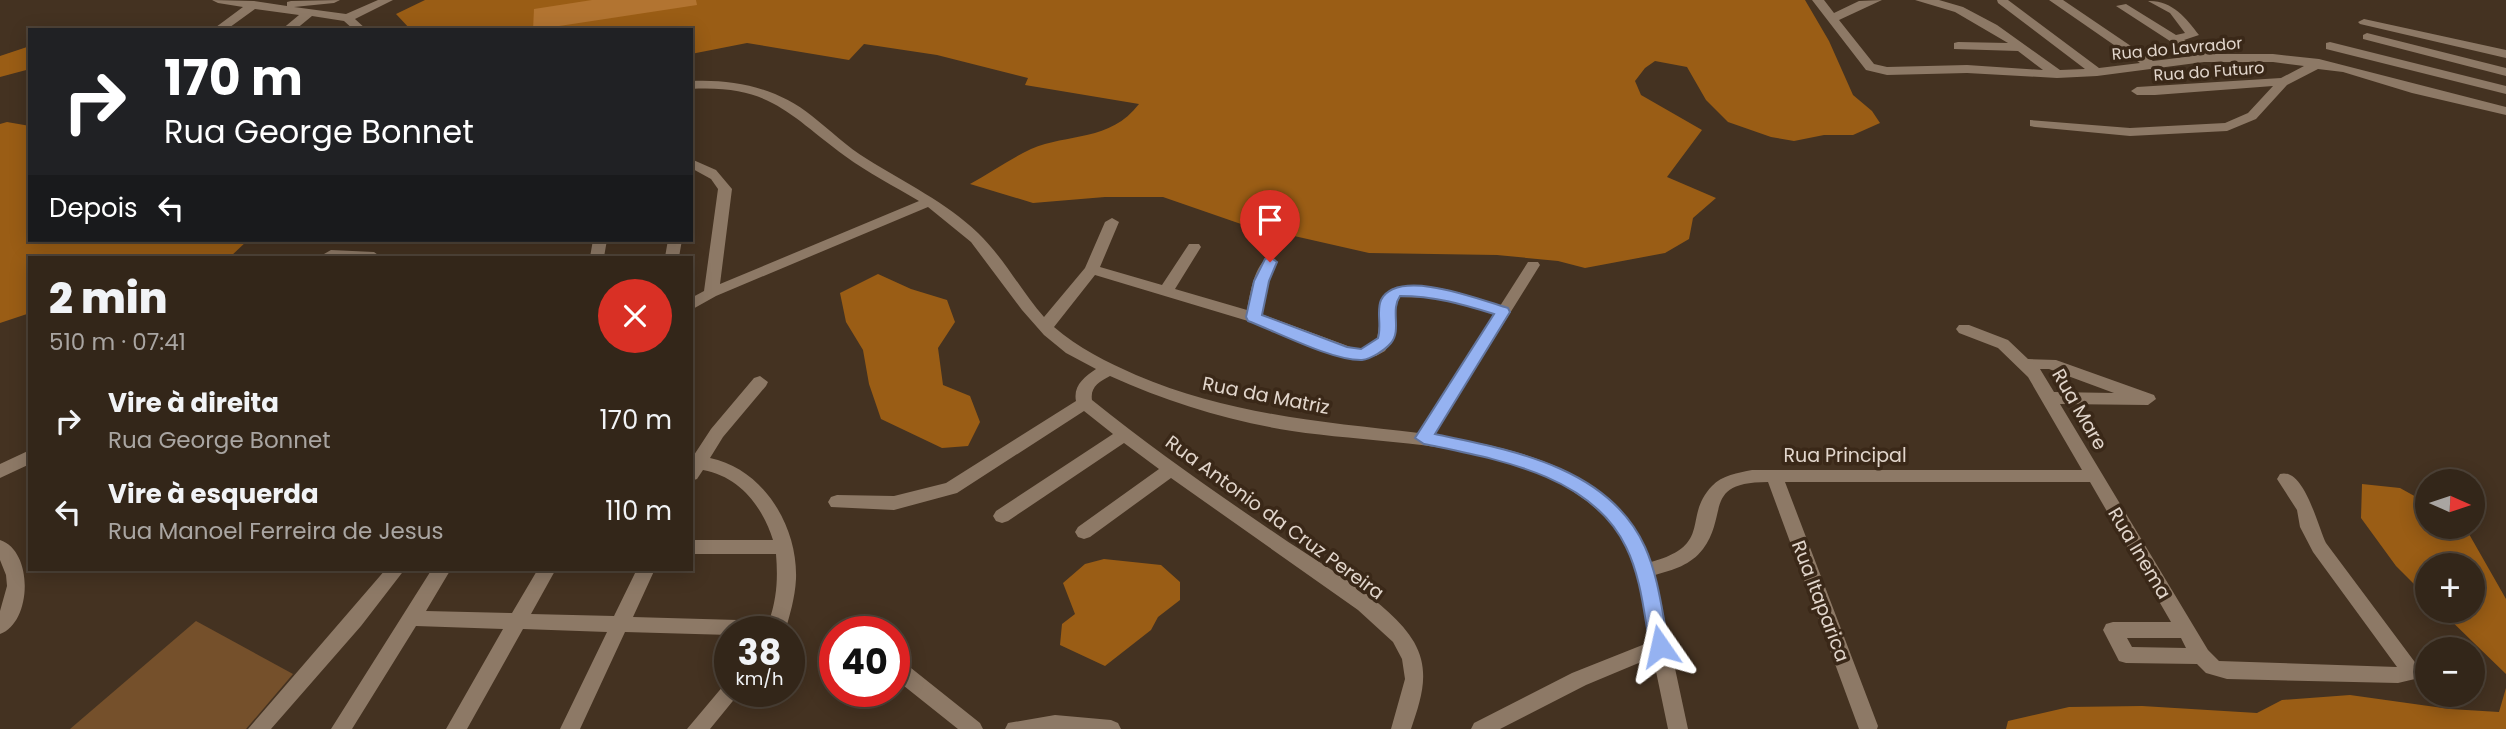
<!DOCTYPE html>
<html lang="pt">
<meta charset="utf-8">
<style>
body{margin:0;font-family:Poppins,sans-serif;background:#3b2e22;color:#f1f3f6;height:100vh;display:flex;flex-direction:column;font-size:26px;white-space:nowrap}
*{box-sizing:border-box;margin:0}
p{font-size:23px;color:#a9a5a2}
.icon{flex:none;width:38px;height:38px;fill:none;stroke:currentColor;stroke-width:2;stroke-linecap:round;stroke-linejoin:round}
.map{position:relative;flex:1;overflow:hidden}
.drawer{position:absolute;left:28px;top:256px;width:665px;height:315px;display:flex;flex-direction:column;background:#332619;border-radius:0px;box-shadow:0 4px 18px #0003,0 0 0 2px #4e4338}
.drawer>*{flex:none}
.hud{position:absolute;left:28px;top:28px;width:665px;height:214px;border-radius:0px;box-shadow:0 4px 18px #0003,0 0 0 2px #4e4338;background:#202124;color:#fff;overflow:hidden}
.needle{width:46px;rotate:93deg}
.controls{position:absolute;left:2415px;top:469px;display:grid;gap:14px}
.controls a{display:grid;place-items:center;width:70px;height:70px;border-radius:50%;background:#332619;box-shadow:0 4px 18px #0003,0 0 0 2px #4e4338;font-size:35px}
.speed{position:absolute;left:714px;top:616px;display:flex;gap:14px;font-size:35px;font-weight:700;text-align:center}
.speed>*{display:grid;place-content:center;width:91px;height:91px;border-radius:50%;background:#332619;box-shadow:0 4px 18px #0003,0 0 0 2px #4e4338;line-height:1}
.speed small{font-size:18px;font-weight:400}
.speed .limit{border:10px solid #d22;background:#fff;color:#111}
.pin{position:absolute;display:grid;place-items:center;width:60px;height:60px;color:#fff;margin:-72px -30px;border-radius:50% 50% 50% 0;rotate:-45deg;box-shadow:0 0 7px #0007}
.pin .icon{rotate:45deg}
.me{position:absolute;width:77px;margin:-38px;rotate:349deg;stroke-linejoin:round;filter:drop-shadow(0 0 5px #0008)}
.turn{display:flex;align-items:center;gap:24px;height:147px;padding:0 21px;font-size:32px}
.turn .icon{width:91px;height:91px;stroke-width:2.5}
.turn b{display:block;font-size:49px;line-height:60px}
.then{display:flex;align-items:center;height:66px;padding:0 21px;background:#0003;gap:14px;font-size:26px}
.round{display:grid;place-items:center;flex:none;width:74px;height:74px;border-radius:37px;background:#3b2e22}
.head{display:flex;align-items:center;justify-content:space-between;height:119px;padding:0 21px}
h1{font-size:42px;font-weight:800;line-height:52px}
ul{padding:0;list-style:none}
li{display:flex;align-items:center;gap:21px;height:91px;padding:0 21px}
li div{flex:1}
li b{display:block;font-size:26px}
li em{font-style:normal}
.map>svg:first-child{display:block}
.green{fill:#75502b}
.forest{fill:#9a5d15}
.water{fill:#b27431}
.lines{fill:none;stroke-linecap:round;stroke-linejoin:round}
.minor{fill:#8d7966;fill-rule:evenodd}
.route{fill:#95b2f1;stroke:#61749d;stroke-width:2}
.labels{text-anchor:middle;stroke-width:7;stroke-linejoin:round;paint-order:stroke}
.far-street-label{font-size:16px;fill:#e2d6cc;stroke:#3a2818}
.street-label{font-size:19px;fill:#e2d6cc;stroke:#3a2818}
</style>
<div class="map">
<svg width="2506" height="729" viewBox="0 0 2506 729">
<rect width="100%" height="100%" fill="#443221"/>
<path class="green" d="M196,621L293,674L246,729H70Z"/>
<path class="forest" d="M425,0H1805L1829,41L1853,95L1872,111L1880,123L1853,135H1824L1794,141L1771,137L1728,122L1706,100L1687,67L1655,61L1645,68L1635,81L1641,95L1702,130L1667,177L1716,198L1693,218L1689,239L1665,253L1585,268L1558,261L1497,255L1369,253L1241,224L1163,197H1105L1033,203L970,184C990,173 1010,159 1031,149C1068,133 1110,142 1139,104L1025,85L1028,78L937,55L864,44L849,60L747,43L691,54V30H411L396,14Z
M30,46V69L0,77V56Z
M7,122L30,126V240H248L230,257H30V313L0,323V124Z
M878,274L911,289L947,300L955,322L938,348L943,385L970,396L980,422L968,446L942,448L881,419L869,384L863,350L846,322L840,293Z
M2362,484L2400,488L2427,503V527H2465L2506,599V674L2441,611H2473V565H2427V597L2396,566L2361,518Z
M1104,559L1161,565L1180,582V600L1158,617L1151,630L1105,666L1060,645L1062,624L1075,614L1063,583L1085,564Z
M2506,688V729H2006L2008,721L2069,707L2142,706L2257,713L2282,700L2350,695L2450,709L2499,712Z"/>
<path class="water" d="M592,0H696L697,5L533,30L534,9Z"/>
<g class="lines">
<path class="minor" d="M212,0L254,1L287,6V2L291,1L340,0L334,3L294,7L346,14L378,0H393L355,19L367,30H354L344,21L312,16L295,30H281L299,15L255,9L226,30H212L243,7L218,3Z
M1812,0H1824L1834,13L1859,1L1882,0L1839,20L1874,64L1887,67L1967,65L2043,70L2018,51L1954,49V43L1958,42L2008,43L1955,12L1915,0H1939L1963,7L1997,25L2060,70L2085,69L1998,3L1997,0H2008L2099,68L2140,63L2049,0H2063L2153,61L2193,56L2116,6L2126,4L2176,35L2185,33L2170,13L2148,1C2172,0 2186,18 2199,35L2184,40L2207,54H2273L2319,59L2506,107V115L2412,93L2343,72L2318,69L2287,85L2256,119L2227,131L2130,136L2035,127L2030,126V120L2130,128L2225,123L2248,113L2273,86L2155,95H2137L2131,91L2137,87L2281,78L2304,66L2273,62H2204L2097,76L2057,78L1967,73L1887,75L1866,70Z
M2364,19L2506,50V58L2360,24L2358,22Z
M2367,33L2506,68V76L2363,39V35Z
M2330,42L2506,86V94L2326,49V43Z
M691,81C735,79 777,88 812,116C830,130 847,147 867,159C905,183 946,202 978,233C1004,258 1021,291 1044,317L1085,268L1105,222L1112,218L1119,222L1100,267L1162,285L1189,244H1199L1201,247L1175,289L1247,310C1250,295 1254,263 1270,257L1275,259L1277,262L1268,281L1261,314L1356,349L1367,347L1377,339L1383,299L1391,289C1426,279 1467,295 1500,306L1528,262H1538L1540,265L1434,435C1525,450 1613,469 1651,562C1714,545 1682,517 1712,486C1722,475 1738,473 1752,470H2082L2028,377L1998,348L1959,333L1956,329L1959,325H1969L2008,340L2028,359L2056,360L2154,395L2156,399L2148,405L2060,404L2208,650L2219,661L2397,667L2313,552L2300,527L2297,510L2277,479L2280,474C2304,467 2318,527 2326,543L2420,669L2415,679L2398,683L2227,679L2206,673L2197,664L2126,663L2119,661L2103,630L2106,624L2113,622H2171L2090,482H1785L1878,726L1877,729H1859L1768,482C1702,482 1729,514 1703,549C1691,565 1673,570 1655,575L1688,729H1668L1653,657L1586,685L1500,729H1471L1474,723L1572,673L1650,642C1643,606 1640,561 1617,531C1543,438 1398,447 1292,431C1228,421 1168,402 1110,376C1099,382 1090,387 1092,400C1153,449 1216,493 1281,537C1320,564 1391,602 1414,642C1431,672 1421,699 1411,729H1391L1405,679L1402,659L1393,642L1358,610L1171,478L1090,537L1084,539L1078,537L1075,532L1078,527L1159,469L1124,443L1008,521L1002,523L996,521L993,516L996,511L1113,434L1084,411L957,493L894,510L831,507L828,502L831,497L837,495L894,496L946,483L1076,401C1073,386 1084,377 1096,369L1066,353L1044,335L1022,310L971,242L928,207L716,296L691,310V298L704,291L718,189L711,179L691,168V159L716,170L732,189L720,284L919,201C894,186 868,173 845,156C787,113 770,85 691,89ZM1095,275L1248,321L1355,359L1376,356L1385,351L1393,339L1395,308L1400,297L1437,298L1494,314L1419,433C1322,422 1227,414 1136,375C1107,362 1078,348 1054,327ZM2040,369H2049L2114,393L2054,392ZM2127,638H2181L2186,648L2132,647Z
M593,240H607L604,257H590Z
M668,240H682L679,257H665Z
M331,250L374,252L381,257H326L324,254Z
M760,376L768,382L766,386L723,437L710,458C764,469 798,527 796,579C795,598 790,614 785,632H730V635L625,632L580,729H560L607,632L523,629L467,729H446L503,629L416,626L352,729H331L432,569H451L426,611L512,613L538,569H556L531,614L614,616L637,569H655L633,617L769,621C777,598 778,578 776,554H691V540H773C762,506 740,477 703,470L697,479L691,481V455H694L711,429L754,378Z
M30,450V464L0,478V464Z
M0,540C34,551 32,623 0,634V611L7,586L6,575L0,560Z
M386,569H405L361,626L271,729H248Z
M894,658L901,660L980,723L983,729H958L894,678Z
M730,683V691H741L710,729H687L724,685Z
M1055,715L1111,720L1118,723L1121,729H1005L1008,723Z"/>
</g>
<path class="route" d="M1270,257L1277,262L1269,281L1262,315L1347,347L1361,349L1378,338C1382,326 1376,311 1381,300C1398,267 1481,300 1508,308L1510,312L1435,434C1511,450 1609,467 1645,547C1659,578 1662,613 1669,646L1666,652L1660,654L1653,652L1650,646C1644,614 1641,577 1626,547C1591,474 1495,459 1424,444L1415,438L1494,314C1462,304 1434,296 1400,296C1390,310 1402,330 1391,343C1385,350 1371,359 1362,360C1333,361 1277,332 1248,321L1246,317L1254,281L1265,259Z"/>
<g class="labels">
<g class="far-street-label">
<text transform="translate(2177 48) rotate(-5)" y="6">Rua do Lavrador</text>
<text transform="translate(2209 71) rotate(-4)" y="6">Rua do Futuro</text>
</g>
<g class="street-label">
<text transform="translate(1266 395) rotate(11)" y="7">Rua da Matriz</text>
<text transform="translate(2080 409) rotate(60)" y="7">Rua Mare</text>
<text x="1845" y="462">Rua Principal</text>
<text transform="translate(1275 517) rotate(36)" y="7">Rua Antonio da Cruz Pereira</text>
<text transform="translate(2140 553) rotate(59)" y="7">Rua Inema</text>
<text transform="translate(1821 601) rotate(69)" y="7">Rua Itaparica</text>
</g>
</g>
</svg>
<div class="controls">
<a><svg class="needle" viewBox="-14 -14 28 28"><path d="M0-13l5 13h-10z" fill="#e53935"/><path d="M0 13l5-13h-10z" fill="#a9a5a2"/></svg></a>
<a>+</a>
<a>−</a>
</div>
<div class="speed"><div>38<small>km/h</small></div><div class="limit">40</div></div>
<div class="pin" style="left:1270px;top:262px;background:#d93025"><svg class="icon" aria-label="arrive" viewBox="0 0 24 24"><path d="M6 21V4h12l-3 4 3 4H6"/></svg></div>
<svg class="me" style="left:1660px;top:646px" viewBox="-20 -20 40 40"><path d="M0-17L14 15 0 8-14 15z" fill="#95b2f1" stroke="#fff" stroke-width="4"/></svg>
<div class="hud">
<div class="turn"><svg class="icon" aria-label="right" viewBox="0 0 24 24"><path d="M7 20v-9h11M14 6l5 5-5 5"/></svg><div><b>170 m</b>Rua George Bonnet</div></div>
<div class="then">Depois<svg class="icon" aria-label="left" viewBox="0 0 24 24"><path d="M17 20v-9H6M10 6l-5 5 5 5"/></svg></div>
</div>
<section class="drawer">
<div class="head"><div><h1>2 min</h1><p>510 m · 07:41</p></div><a class="round" style="background:#d93025;color:#fff"><svg class="icon" aria-label="close" viewBox="0 0 24 24"><path d="M6 6l12 12M18 6L6 18"/></svg></a></div>
<ul>
<li><svg class="icon" aria-label="right" viewBox="0 0 24 24"><path d="M7 20v-9h11M14 6l5 5-5 5"/></svg><div><b>Vire à direita</b><p>Rua George Bonnet</p></div><em>170 m</em></li>
<li><svg class="icon" aria-label="left" viewBox="0 0 24 24"><path d="M17 20v-9H6M10 6l-5 5 5 5"/></svg><div><b>Vire à esquerda</b><p>Rua Manoel Ferreira de Jesus</p></div><em>110 m</em></li>
</ul>
</section>
</div>
